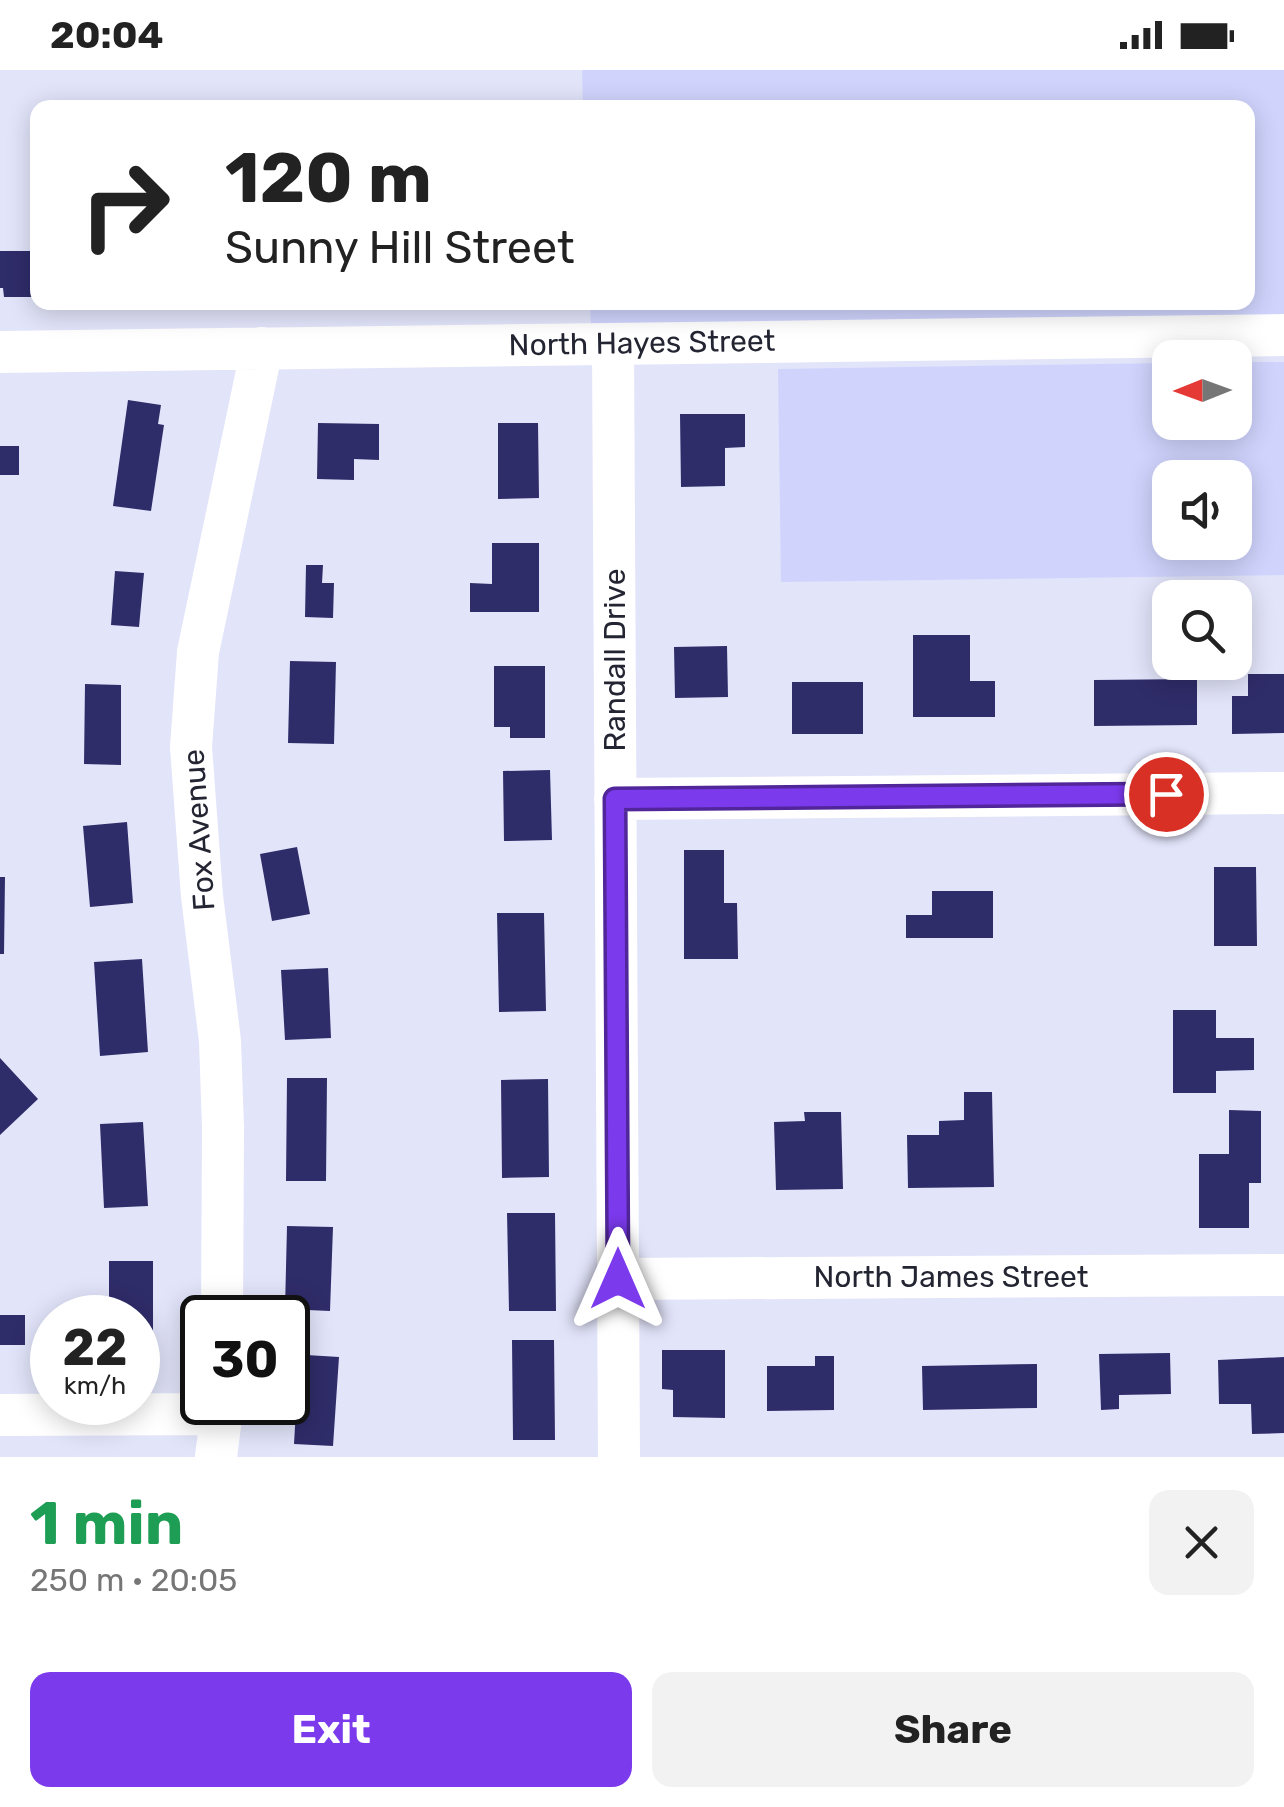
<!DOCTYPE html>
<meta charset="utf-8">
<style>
body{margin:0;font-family:Rubik,sans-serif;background:#f2f2f2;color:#222;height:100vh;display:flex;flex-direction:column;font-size:38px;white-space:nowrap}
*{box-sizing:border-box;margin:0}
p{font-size:32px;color:#767676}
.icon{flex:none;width:55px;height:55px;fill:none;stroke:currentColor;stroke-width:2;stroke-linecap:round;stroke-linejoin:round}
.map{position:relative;height:1387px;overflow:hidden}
.panel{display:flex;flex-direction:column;background:#fff;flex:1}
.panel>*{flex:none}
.top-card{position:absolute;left:30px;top:30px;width:1225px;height:210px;border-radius:20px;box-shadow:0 5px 25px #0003;background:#fff;color:#222;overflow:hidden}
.needle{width:65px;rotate:269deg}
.fabs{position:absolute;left:1152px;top:270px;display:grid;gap:20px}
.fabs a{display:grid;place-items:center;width:100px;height:100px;border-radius:20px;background:#fff;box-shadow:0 5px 25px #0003;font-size:50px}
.speed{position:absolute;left:30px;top:1225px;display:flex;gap:20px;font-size:50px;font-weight:700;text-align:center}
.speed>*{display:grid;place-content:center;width:130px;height:130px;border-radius:50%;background:#fff;box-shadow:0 5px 25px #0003;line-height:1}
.speed small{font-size:25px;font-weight:400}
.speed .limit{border:5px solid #111;border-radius:15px;background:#fff;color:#111}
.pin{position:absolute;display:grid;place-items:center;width:85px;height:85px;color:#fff;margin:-42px;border:5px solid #fff;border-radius:50%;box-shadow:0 2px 10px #0007}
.me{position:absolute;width:110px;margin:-55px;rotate:0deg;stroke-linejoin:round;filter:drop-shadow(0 0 8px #0008)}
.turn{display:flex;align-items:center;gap:35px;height:210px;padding:0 30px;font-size:45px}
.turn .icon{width:130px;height:130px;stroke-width:2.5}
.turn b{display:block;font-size:70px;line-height:85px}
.round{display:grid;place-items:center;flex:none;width:105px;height:105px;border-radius:20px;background:#f2f2f2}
.summary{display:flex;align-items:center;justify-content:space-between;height:170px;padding:0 30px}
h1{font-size:60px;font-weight:700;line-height:75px;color:#1e9e55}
.button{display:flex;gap:20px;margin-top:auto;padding:20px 30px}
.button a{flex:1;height:115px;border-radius:20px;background:#7c3aed;color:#fff;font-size:40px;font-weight:700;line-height:115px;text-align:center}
.button a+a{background:#f2f2f2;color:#222}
.status{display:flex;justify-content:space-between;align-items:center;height:70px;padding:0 50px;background:#fff;direction:ltr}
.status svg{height:28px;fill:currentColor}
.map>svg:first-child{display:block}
.green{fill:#d0d4fd;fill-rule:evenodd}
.building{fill:#2f2c6a}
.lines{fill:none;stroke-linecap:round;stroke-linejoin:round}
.minor{stroke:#fff;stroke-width:42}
.route-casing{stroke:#51269a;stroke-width:25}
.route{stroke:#7c3aed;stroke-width:18}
.labels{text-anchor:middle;stroke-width:10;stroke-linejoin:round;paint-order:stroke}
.street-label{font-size:30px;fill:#242533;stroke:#fff}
</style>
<div class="status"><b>20:04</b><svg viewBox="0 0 49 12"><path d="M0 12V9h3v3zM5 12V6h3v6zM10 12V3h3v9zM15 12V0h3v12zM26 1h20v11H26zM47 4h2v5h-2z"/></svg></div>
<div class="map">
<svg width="1284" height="1387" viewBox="0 0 1284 1387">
<rect width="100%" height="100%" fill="#e2e4fa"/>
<path class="green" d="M582,0H1284V247L591,257L590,232H1248V38L583,37Z
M1235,292H1284V505L781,512L778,299L1170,293V352H1235ZM1170,408H1235V472H1170Z"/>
<path class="building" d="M0,181H32V227H4L3,218H0Z
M128,330L161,335L158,354L164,355L151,441L113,436Z
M680,344H745V377L725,378V416L681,417Z
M318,353L379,354V390L354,389V410L317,409Z
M498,353H538L539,428L498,429Z
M0,376H19V405H0Z
M492,473H539V542H470V513L492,514Z
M306,495H323L322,513H334L333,548L305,547Z
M115,501L144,503L139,557L111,555Z
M913,565H970V611H995V647H913Z
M727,576L728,627L675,628L674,577Z
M290,591L336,592L334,674L288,673Z
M494,596H545V668H510V657H494Z
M1248,604H1284V663L1232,664V626H1248Z
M1197,609V655L1094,656V610Z
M792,612H863V664H792Z
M85,614L121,615V695L84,694Z
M550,700L552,770L504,771L503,701Z
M127,752L133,833L90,837L83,756Z
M297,777L310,844L272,851L260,784Z
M684,780H724V833H737L738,889H684Z
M1214,797H1256L1257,876H1214Z
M0,807H5L4,884H0Z
M932,821H993V868H906V845H932Z
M497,843H544L546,941L499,942Z
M142,889L148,982L100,986L94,892Z
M328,898L331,968L285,970L281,900Z
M1173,940H1216V968H1254V1000L1216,1001V1023H1173Z
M0,988L38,1029L0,1065Z
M287,1008H327L326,1111H286Z
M548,1009L549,1107L502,1108L501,1010Z
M964,1022H992L994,1117L908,1118L907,1065H939V1051L964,1050Z
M1229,1040L1261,1041V1113H1249V1158H1199V1084H1229Z
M804,1042H841L843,1119L776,1120L774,1052L805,1051Z
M143,1052L148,1136L104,1138L100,1054Z
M507,1143H555L556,1241H509Z
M287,1156L333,1157L330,1241L285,1239Z
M109,1191H153V1290H138V1248H109Z
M0,1245H25V1275H0Z
M512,1270H554L555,1370H513Z
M662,1280H725V1348L673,1347V1320L662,1319Z
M1170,1283L1171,1324L1119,1325V1339L1101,1340L1099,1284Z
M290,1284L339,1287L333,1376L294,1374L297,1322H288Z
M815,1286H834V1340L767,1341V1296H815Z
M1284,1287V1363L1252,1364L1251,1334H1219L1218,1290Z
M1037,1294V1338L923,1340L922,1296Z"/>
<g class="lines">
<path class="minor" d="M613,274L619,1387
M0,282L1284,265
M615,729L1284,723
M618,1209L1284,1205
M222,1248L223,1058L220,971L202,826L191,677L198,582L262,278
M0,1345L223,1344
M216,1387L223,1332"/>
</g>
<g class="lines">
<defs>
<path id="route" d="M618,1209L615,729L1166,724"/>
</defs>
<use href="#route" class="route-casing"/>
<use href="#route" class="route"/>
</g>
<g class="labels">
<g class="street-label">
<text transform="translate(642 273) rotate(-1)" y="10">North Hayes Street</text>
<text transform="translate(615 590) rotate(-90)" y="10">Randall Drive</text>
<text transform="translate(199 760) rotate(-94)" y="10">Fox Avenue</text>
<text x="951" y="1217">North James Street</text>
</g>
</g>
</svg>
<div class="fabs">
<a><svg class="needle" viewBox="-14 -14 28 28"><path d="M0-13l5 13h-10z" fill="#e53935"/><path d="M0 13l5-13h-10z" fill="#767676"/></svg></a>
<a><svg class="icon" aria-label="sound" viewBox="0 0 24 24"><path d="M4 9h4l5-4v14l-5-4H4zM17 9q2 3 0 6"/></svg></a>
<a><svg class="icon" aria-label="search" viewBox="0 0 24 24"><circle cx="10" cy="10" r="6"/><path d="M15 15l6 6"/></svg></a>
</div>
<div class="speed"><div>22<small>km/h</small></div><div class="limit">30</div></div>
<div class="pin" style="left:1166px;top:724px;background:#d93025"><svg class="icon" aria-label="arrive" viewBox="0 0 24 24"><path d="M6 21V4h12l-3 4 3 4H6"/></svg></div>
<svg class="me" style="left:618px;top:1209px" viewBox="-20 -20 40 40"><path d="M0-17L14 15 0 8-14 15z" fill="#7c3aed" stroke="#fff" stroke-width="4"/></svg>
<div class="top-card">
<div class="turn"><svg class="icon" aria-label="right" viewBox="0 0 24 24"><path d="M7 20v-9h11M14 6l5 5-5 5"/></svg><div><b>120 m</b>Sunny Hill Street</div></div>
</div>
</div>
<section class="panel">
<div class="summary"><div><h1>1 min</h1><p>250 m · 20:05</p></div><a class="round"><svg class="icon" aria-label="close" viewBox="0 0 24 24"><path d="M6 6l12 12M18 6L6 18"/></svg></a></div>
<div class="button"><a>Exit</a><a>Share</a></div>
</section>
